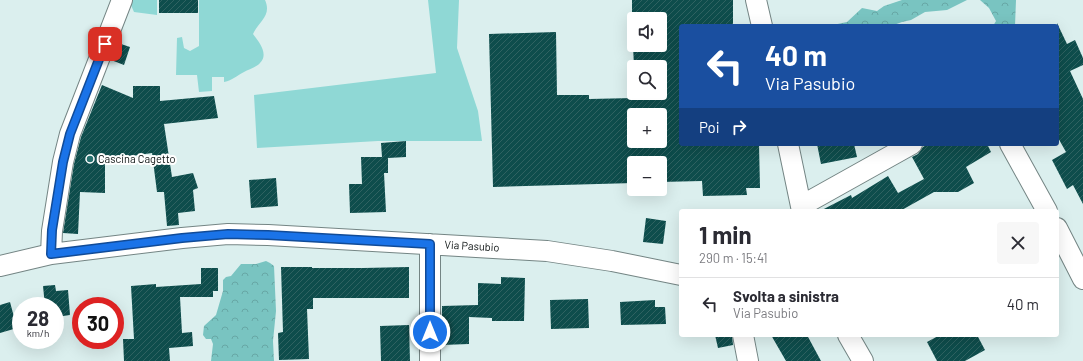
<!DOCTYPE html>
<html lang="it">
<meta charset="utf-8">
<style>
body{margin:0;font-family:Barlow,sans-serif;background:#f7f7f7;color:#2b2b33;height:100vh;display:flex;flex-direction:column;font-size:15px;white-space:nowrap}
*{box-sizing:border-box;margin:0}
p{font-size:13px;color:#7c7c81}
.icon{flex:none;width:22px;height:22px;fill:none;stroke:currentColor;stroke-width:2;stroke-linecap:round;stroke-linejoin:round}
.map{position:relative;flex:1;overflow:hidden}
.drawer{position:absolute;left:679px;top:209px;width:380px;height:128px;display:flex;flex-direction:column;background:#fff;border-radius:4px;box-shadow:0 4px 16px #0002}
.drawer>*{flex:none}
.banner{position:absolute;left:679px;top:24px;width:380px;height:122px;border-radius:4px;box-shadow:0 4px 16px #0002;background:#1a4fa0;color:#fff;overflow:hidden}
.fabs{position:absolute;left:627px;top:12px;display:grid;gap:8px}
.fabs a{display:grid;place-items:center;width:40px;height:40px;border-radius:4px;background:#fff;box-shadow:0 4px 16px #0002;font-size:20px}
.speed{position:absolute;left:12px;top:297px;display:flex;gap:8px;font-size:20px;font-weight:700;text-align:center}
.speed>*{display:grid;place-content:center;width:52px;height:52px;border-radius:50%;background:#fff;box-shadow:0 4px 16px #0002;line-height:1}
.speed small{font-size:10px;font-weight:400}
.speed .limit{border:6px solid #d22;background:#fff;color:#111}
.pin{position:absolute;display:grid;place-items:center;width:34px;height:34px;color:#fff;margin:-17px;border-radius:8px;box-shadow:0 2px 6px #0006}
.me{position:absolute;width:44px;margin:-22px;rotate:0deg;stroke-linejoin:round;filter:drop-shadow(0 0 3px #0008)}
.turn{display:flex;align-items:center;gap:14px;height:84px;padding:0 20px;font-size:18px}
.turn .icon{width:52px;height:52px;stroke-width:2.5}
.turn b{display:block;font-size:28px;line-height:34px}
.then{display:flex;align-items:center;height:38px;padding:0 20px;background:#0003;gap:8px;font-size:15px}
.round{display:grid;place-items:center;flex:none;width:42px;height:42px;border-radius:4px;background:#f7f7f7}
.head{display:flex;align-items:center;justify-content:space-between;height:68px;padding:0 20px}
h1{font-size:24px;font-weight:700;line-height:30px}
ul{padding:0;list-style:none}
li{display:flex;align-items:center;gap:12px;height:52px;padding:0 20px;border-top:1px solid #e1e1e2}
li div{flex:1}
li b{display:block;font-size:15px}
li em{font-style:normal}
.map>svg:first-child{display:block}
.green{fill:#8fd8d5}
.forest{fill:url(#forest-crowns)}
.building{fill:url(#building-hatch);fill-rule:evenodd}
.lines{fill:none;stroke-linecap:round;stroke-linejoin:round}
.minor-casing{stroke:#748584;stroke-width:22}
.minor{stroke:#fff;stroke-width:20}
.route-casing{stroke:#114b97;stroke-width:10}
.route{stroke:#1a73e8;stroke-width:7}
.poi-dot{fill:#26706e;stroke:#fff;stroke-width:1.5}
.labels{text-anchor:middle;stroke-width:4;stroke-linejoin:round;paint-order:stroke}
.poi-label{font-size:11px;fill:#090f0f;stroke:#fff;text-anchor:start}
.street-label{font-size:11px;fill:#090f0f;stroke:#fff}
</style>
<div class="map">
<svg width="1083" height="361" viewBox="0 0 1083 361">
<defs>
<pattern id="forest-crowns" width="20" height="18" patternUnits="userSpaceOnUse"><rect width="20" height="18" fill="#79c4c1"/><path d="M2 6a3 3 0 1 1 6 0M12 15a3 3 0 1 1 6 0" fill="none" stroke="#67a7a5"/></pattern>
<pattern id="building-hatch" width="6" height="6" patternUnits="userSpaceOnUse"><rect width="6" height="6" fill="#0e4d4c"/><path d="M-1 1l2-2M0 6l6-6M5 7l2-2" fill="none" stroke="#2f6261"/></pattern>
</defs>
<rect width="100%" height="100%" fill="#dbefee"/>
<path class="green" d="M131,0H157V15L134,12L130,3Z
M199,0H265C272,16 259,21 253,34C259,42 269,54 260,63C257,67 249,69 244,72C236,76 233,80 224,82V77H212V91L199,92L197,75H176L177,38L182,37L184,48L190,51L199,46Z
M428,0H459L457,48L478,111L482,141H378L257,148L254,95L436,73Z"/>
<path class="forest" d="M902,0H967L947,10L925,12L911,20L902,22L891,26H828L847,22L862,8L877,11L884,6Z
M980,0H1016L1015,26H993L996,21L989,8Z
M266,261L270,263L274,266L276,311L273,341L274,361H211L213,344L211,339H206L203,335L204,326L216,315L223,291V280L226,277L231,276L241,264H256Z"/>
<path class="building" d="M159,0H198V13H159Z
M632,0H733V26H681V144H759L760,188H746L747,195L703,196L702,181L660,182V163H634V183L493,187L489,34L556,32L557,95H589V99L634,98V93H660V67H634L633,45H660V19H632ZM634,115H660V141H634Z
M1057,23L1067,44L1075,40L1083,58V65L1070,71L1083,99V204L1073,185L1067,189L1052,160L1066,152L1057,136Z
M118,43L130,47L124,65L111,60Z
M102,85L133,98V86H160V101L214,96L218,118L164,124L172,177L193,173L198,188L193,190L195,211L178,213L179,225L167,226L164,192H157L152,153L105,160V193L80,192L78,234L63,233L74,164L81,137Z
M406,141V157L388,158V173H384L386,212L350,213L349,184H362L361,157H382L381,143Z
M817,144H854L857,157L821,164Z
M928,144H987L991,152L966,167L974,183L958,192H934L900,211H820L851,195L852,198L888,176L898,193L924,179L912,157L918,154L923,147Z
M276,178L278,206L251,208L249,180Z
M646,218L666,221L663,244L643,242Z
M281,267H312V268H363L409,267V298H313V309H307L309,359L279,360L278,333L283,332Z
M201,268H218V291H213V297H180L182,333L192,332L193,346L169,348L170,361H124L123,339H134L131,286L156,284V287L201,284Z
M501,277L525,278L524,321H492V318L469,317V344L442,345V306L478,305V283L501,284Z
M55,285L56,291L68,290L70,315L56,317L55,306H45L43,286Z
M588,299L589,328L551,329L550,300Z
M655,300V307H665L666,324L621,325L620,302Z
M10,302L17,328L0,333V305Z
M409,325L410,361H381L380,326Z
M715,335H732L733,345L718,348Z
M771,335H807L821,361H786Z
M940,335H977L985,350L965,361H937L927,342Z"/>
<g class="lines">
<defs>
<path id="minor" d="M756,0L762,26
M788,144L802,211
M1010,144L1047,211
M801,206L912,144
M1057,228L1083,279
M430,244V361
M51,254L52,231L63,162L70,134L122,0
M0,266L51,254L182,238L228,234L268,235L547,251L612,261L681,275
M743,335L748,361
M848,335L863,361"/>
</defs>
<use href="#minor" class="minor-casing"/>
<use href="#minor" class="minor"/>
</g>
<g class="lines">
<defs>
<path id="route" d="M105,44L70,134L63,162L52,230L51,254L182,238L228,234L268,235L430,244V332"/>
</defs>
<use href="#route" class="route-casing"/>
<use href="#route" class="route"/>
</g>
<circle class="poi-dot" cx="90" cy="159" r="4"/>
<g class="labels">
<g class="poi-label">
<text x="98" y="163">Cascina Cagetto</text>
</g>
<g class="street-label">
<text transform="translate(472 246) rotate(3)" y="4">Via Pasubio</text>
</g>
</g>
</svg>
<div class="fabs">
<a><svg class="icon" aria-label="sound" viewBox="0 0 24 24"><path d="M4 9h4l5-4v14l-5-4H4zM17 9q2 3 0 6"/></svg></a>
<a><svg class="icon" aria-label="search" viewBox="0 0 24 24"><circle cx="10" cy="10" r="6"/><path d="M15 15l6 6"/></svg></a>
<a>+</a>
<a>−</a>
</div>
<div class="speed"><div>28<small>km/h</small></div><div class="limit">30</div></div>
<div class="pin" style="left:105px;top:44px;background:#d93025"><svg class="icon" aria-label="arrive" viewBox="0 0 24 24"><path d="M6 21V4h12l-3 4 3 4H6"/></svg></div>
<svg class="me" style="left:430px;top:332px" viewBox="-20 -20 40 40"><circle r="17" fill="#1a73e8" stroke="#fff" stroke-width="3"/><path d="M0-11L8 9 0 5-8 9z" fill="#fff"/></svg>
<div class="banner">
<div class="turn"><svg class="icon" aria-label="left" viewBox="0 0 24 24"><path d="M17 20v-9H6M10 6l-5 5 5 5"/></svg><div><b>40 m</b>Via Pasubio</div></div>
<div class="then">Poi<svg class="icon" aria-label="right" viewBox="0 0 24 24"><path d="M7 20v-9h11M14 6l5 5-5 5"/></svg></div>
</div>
<section class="drawer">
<div class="head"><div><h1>1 min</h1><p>290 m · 15:41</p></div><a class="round"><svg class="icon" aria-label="close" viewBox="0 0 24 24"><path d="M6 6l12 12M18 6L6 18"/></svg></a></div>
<ul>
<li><svg class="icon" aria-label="left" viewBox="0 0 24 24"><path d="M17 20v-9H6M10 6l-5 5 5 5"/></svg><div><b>Svolta a sinistra</b><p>Via Pasubio</p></div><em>40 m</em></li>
</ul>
</section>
</div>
